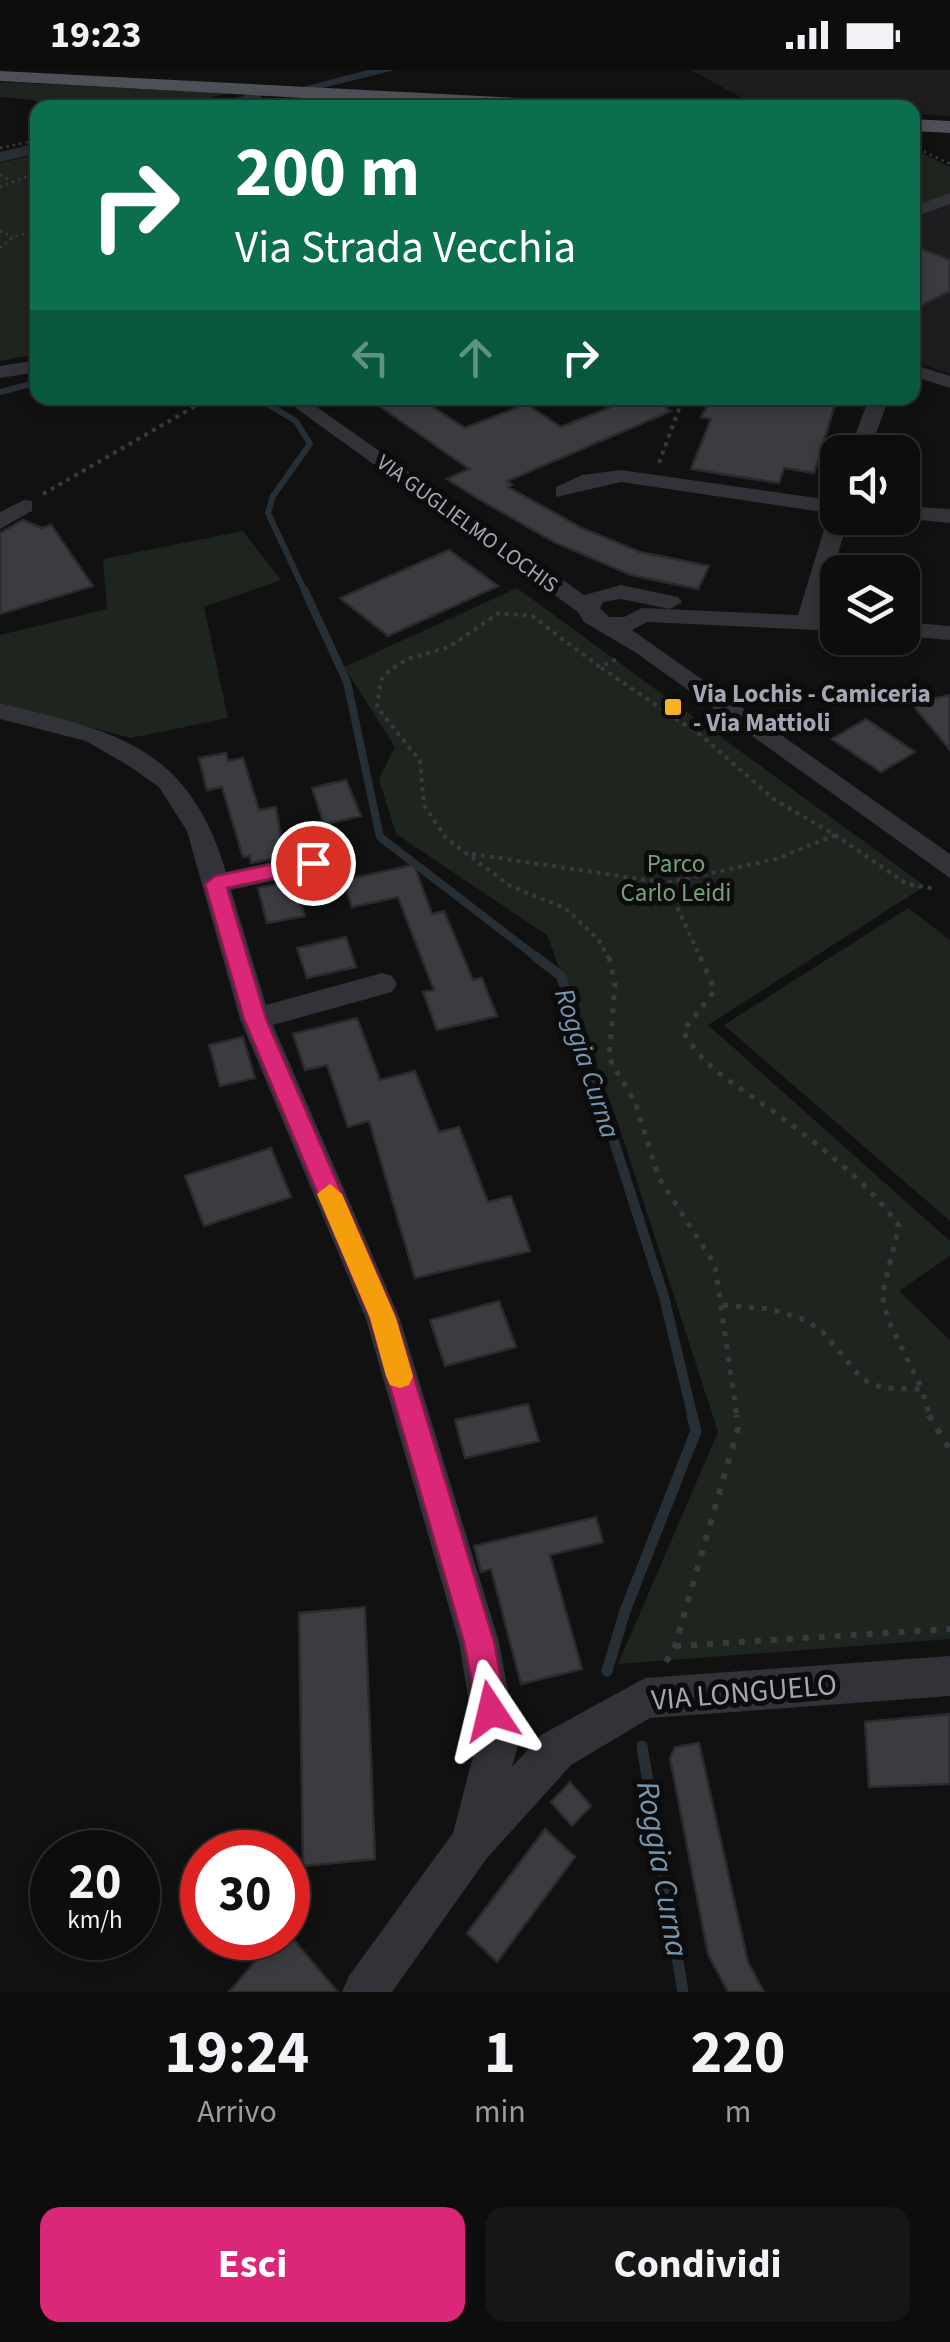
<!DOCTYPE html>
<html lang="it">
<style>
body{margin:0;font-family:"Source Sans 3",sans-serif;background:#161617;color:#f1f3f6;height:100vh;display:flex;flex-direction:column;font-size:38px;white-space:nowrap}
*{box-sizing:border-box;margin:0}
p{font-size:32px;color:#9a9c9e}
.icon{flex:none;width:55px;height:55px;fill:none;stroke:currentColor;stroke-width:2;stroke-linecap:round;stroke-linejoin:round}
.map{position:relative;height:1922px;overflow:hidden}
.drawer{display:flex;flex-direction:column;background:#0d0d0e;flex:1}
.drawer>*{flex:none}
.hud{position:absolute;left:30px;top:30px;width:890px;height:305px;border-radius:20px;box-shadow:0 5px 15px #0003,0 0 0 2px #2d2d2e;background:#0b6e4f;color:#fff;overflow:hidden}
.fabs{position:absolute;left:820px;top:365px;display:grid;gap:20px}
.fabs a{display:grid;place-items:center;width:100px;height:100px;border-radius:20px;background:#0d0d0e;box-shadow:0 5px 15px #0003,0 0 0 2px #2d2d2e;font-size:50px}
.speed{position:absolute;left:30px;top:1760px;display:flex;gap:20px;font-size:50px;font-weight:700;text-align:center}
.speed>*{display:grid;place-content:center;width:130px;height:130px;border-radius:50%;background:#0d0d0e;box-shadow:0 5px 15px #0003,0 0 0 2px #2d2d2e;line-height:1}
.speed small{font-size:25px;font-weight:400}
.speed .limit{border:15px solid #d22;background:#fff;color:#111}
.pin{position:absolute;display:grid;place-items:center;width:85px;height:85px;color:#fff;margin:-42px;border:5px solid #fff;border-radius:50%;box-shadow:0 2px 10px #0007}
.me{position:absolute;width:110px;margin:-55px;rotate:350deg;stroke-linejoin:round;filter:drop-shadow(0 0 8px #0008)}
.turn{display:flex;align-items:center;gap:35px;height:210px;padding:0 40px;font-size:45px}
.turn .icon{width:130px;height:130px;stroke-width:2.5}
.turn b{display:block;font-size:70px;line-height:85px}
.lanes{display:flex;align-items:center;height:95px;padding:0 40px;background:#0003;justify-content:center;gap:50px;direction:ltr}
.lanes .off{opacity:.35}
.eta{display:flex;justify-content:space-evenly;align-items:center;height:170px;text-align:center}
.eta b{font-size:60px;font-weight:700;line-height:70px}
.button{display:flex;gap:20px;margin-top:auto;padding:20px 40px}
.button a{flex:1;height:115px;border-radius:20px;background:#db2777;color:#fff;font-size:40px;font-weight:700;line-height:115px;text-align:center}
.button a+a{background:#161617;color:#f1f3f6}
.status{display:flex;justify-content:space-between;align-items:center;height:70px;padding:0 50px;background:#0d0d0e;direction:ltr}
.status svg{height:28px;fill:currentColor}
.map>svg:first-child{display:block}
.built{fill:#1d1d1f}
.green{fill:#1d251e}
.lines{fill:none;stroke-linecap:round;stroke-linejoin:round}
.stream-far3{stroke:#272f36;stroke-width:6}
.stream-far2{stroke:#272f36;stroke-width:8}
.stream-far1{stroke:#272f36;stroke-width:10}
.stream{stroke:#272f36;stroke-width:11}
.canal{fill:#272f36;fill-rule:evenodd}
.building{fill:#3a3c40;stroke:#2b2b2f;stroke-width:2.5}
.path-far3{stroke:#383a3f;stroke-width:2.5;stroke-dasharray:2.5 4;stroke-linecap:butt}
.path-far2{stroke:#383a3f;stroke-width:4;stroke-dasharray:4 5;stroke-linecap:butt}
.path-far1{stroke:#383a3f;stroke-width:5;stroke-dasharray:5 8;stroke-linecap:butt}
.path{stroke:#383a3f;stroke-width:6;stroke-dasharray:6 10;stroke-linecap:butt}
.minor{fill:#323338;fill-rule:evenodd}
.major{fill:#4e5057;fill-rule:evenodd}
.route{fill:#db2777;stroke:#8e194d;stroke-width:2.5}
.slow{fill:#f59e0b}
.poi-dot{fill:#f9b022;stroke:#0c0c0d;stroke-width:4}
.labels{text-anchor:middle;stroke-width:10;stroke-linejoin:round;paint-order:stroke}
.far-street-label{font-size:22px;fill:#a1a7b4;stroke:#0c0c0d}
.poi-label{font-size:25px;font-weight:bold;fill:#a1a7b4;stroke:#0c0c0d;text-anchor:start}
.park-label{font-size:25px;fill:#77a07a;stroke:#0c0c0d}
.water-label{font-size:28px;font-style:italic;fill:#7696b1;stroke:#0c0c0d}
.near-street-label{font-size:30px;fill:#a1a7b4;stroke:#0c0c0d}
.near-water-label{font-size:32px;font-style:italic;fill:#7696b1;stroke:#0c0c0d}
</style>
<div class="status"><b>19:23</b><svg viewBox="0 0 49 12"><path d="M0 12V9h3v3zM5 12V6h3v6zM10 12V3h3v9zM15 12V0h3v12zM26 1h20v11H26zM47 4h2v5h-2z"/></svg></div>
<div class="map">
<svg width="950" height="1922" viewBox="0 0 950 1922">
<rect width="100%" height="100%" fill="#111112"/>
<path class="built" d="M691,0H950V46L913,44L912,38L757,36Z
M950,133V304L913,291L912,146Z"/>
<path class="green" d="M0,12L230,23L163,38L47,37L34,30L0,27Z
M912,78L950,97V124L912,137Z
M37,84V284L0,291V93Z
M243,461L281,510L204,537L228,648L131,668L0,633V565L107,539L103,489Z
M517,518L925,816L708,955L950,1171V1186L899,1221L950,1270V1569L618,1594L718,1362L618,1053L547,865L396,764L379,709L395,677L344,597Z
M908,838L950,870V1151L724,955Z"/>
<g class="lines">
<path class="stream-far3" d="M0,322L38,312
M257,328L296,351L310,374L273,426L268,443L306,524"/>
<path class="stream-far2" d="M305,521L347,612L380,767L539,889"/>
<path class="stream-far1" d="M536,887L561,906L664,1227L693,1348"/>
<path class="stream" d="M607,1601L625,1541L696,1361L692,1345
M642,1676L683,1922"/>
<path class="canal" d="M368,0H395L306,22L299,18Z
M256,22L261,24V30L232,38H205Z
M38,73V83L0,92V82Z"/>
</g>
<path class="building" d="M912,175L950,190V221L912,240Z
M368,328H419L465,358L526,334L561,357L633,328H648L671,341L507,411L512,415L508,417L582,458L640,482L709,496L698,519L631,505L556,473L475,427L447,409L469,399Z
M712,328H837L814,403L784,398L779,413L691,399L711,349L701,347Z
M23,450L42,458L51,455L93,516L0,544V463Z
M449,480L498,516L388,566L340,528Z
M950,625V680L912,634Z
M866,649L915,682L881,702L832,669Z
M226,683L228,691L243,688L259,740L276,737L284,786L251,793L250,786L243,787L222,717L207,720L199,688Z
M346,710L361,746L324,754L312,718Z
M414,795L432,844L444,841L473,910L482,908L497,946L437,960L423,922L434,920L398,827L352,837L343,810Z
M292,811L305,846L267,853L258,818Z
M346,867L356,897L307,908L297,878Z
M357,948L380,1010L415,1001L439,1062L459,1057L488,1132L511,1126L530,1181L415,1208L369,1051L348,1057L327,995L305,1000L293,964Z
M243,967L255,1008L220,1016L209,975Z
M271,1078L291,1127L204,1156L185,1106Z
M499,1231L516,1277L445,1296L430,1250Z
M528,1334L539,1371L465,1388L455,1350Z
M596,1447L603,1472L550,1485L582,1599L521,1614L491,1499L481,1502L474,1476Z
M365,1537L375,1789L303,1796L299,1543Z
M950,1644V1714L869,1717L865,1652Z
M699,1673L748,1892L764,1922H728L708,1884L670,1688L675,1677Z
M570,1712L591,1736L572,1756L551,1732Z
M545,1759L575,1787L497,1892L467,1863Z
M275,1868H292L338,1922H229Z"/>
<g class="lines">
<path class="path-far3" d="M912,76L950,94
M0,78L38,70
M0,105L14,112
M0,117L38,102
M0,161L13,167
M0,178L13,167L38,160"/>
<path class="path-far2" d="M659,393L683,328
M43,424L209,328
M835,765L907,814L936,819
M472,784L666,813L776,789L835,765L775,730L703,667L600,597
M666,813L701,889
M609,889L598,869L565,838L510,816L446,768L424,735L420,691L377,637L381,610L390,600L408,589L449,577L499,543L532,546L600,597L619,588"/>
<path class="path-far1" d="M609,887L615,915L609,988L635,1032L659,1108L715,1195L737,1348
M700,887L715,920L683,961C706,1003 744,1019 780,1046C822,1078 869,1113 899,1156L882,1225L888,1250L922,1319
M723,1235L770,1239L805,1250L821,1260L862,1309L883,1318L922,1319L930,1348"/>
<path class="path" d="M929,1345L950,1380
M675,1576L950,1559
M666,1592L675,1576L738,1358L736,1345"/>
<path class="minor" d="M950,123V134L912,148V137Z
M38,290V302L0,308V296Z
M912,294L950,306V318L912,306Z
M282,328H304L584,525L621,515L678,527L682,532L670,539L621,529L603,532L600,538L609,547H624L642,538L798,545L829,443L621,412L556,427V417L582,405L621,400L838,431V448H848L821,546L838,547V561L647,552L632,560L950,784V808L635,582L584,552L578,542Z
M869,328H889L869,382H849Z
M24,430L32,431V441L0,459V442Z
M902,436L950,439V453L898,448H902Z
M902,552L950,556V570L902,566Z
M0,633C116,662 188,675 226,802L313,783L323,786L327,793L323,800L231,820L266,935L382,903L392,906L397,914L392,922L273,955L400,1249L499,1572L518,1675L512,1697L541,1665L645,1608L950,1586V1626L650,1648L571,1695L487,1788L392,1922H342L349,1906L453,1763L476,1675L459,1572L366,1249L240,949L187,761L159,717L129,696L86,671L0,649Z"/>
<path class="major" d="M0,1L595,32L604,38H481L0,11Z
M912,49L950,51V63L912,61Z"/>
</g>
<path class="route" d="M313,786L324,793L321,798L227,818L266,949L396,1248L494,1572L507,1641L502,1652L491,1656L480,1652L464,1572L370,1248L244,949L205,814L215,806Z"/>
<path class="slow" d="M330,1114L342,1124L396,1248L413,1306L409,1315L400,1318L390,1315L386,1306L370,1248L317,1124Z"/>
<rect class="poi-dot" x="663" y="627" width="20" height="20" rx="5"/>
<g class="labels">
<g class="far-street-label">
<text transform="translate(468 453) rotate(36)" y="8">VIA GUGLIELMO LOCHIS</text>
</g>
<g class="poi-label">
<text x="693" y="632">Via Lochis - Camiceria<tspan x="693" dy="29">- Via Mattioli</tspan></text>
</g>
<g class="park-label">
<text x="676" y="802">Parco<tspan x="676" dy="29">Carlo Leidi</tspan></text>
</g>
<g class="water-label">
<text transform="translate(588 993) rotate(72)" y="10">Roggia Curna</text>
</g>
<g class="near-street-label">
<text transform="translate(744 1622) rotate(-5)" y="10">VIA LONGUELO</text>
</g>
<g class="near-water-label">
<text transform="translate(663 1799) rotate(80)" y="11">Roggia Curna</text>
</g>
</g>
</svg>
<div class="fabs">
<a><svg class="icon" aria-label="sound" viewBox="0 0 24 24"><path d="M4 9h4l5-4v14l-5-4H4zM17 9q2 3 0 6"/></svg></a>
<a><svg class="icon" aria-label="layers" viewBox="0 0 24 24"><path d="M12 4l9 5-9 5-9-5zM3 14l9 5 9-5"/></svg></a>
</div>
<div class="speed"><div>20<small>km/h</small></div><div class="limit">30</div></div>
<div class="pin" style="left:313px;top:793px;background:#d93025"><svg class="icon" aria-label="arrive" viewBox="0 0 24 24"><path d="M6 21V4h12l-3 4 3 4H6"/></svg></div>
<svg class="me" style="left:491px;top:1641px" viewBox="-20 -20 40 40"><path d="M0-17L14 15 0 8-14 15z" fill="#db2777" stroke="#fff" stroke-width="4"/></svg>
<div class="hud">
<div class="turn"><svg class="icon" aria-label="right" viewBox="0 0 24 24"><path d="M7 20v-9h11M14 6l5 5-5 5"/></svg><div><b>200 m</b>Via Strada Vecchia</div></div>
<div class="lanes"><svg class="icon off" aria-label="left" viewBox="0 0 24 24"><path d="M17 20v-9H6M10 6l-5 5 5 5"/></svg><svg class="icon off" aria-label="ahead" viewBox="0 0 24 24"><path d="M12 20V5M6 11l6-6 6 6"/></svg><svg class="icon" aria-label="right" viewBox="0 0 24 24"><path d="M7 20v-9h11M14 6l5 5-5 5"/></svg></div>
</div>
</div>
<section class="drawer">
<div class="eta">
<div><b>19:24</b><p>Arrivo</p></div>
<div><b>1</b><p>min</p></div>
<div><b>220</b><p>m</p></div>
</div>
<div class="button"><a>Esci</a><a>Condividi</a></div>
</section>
